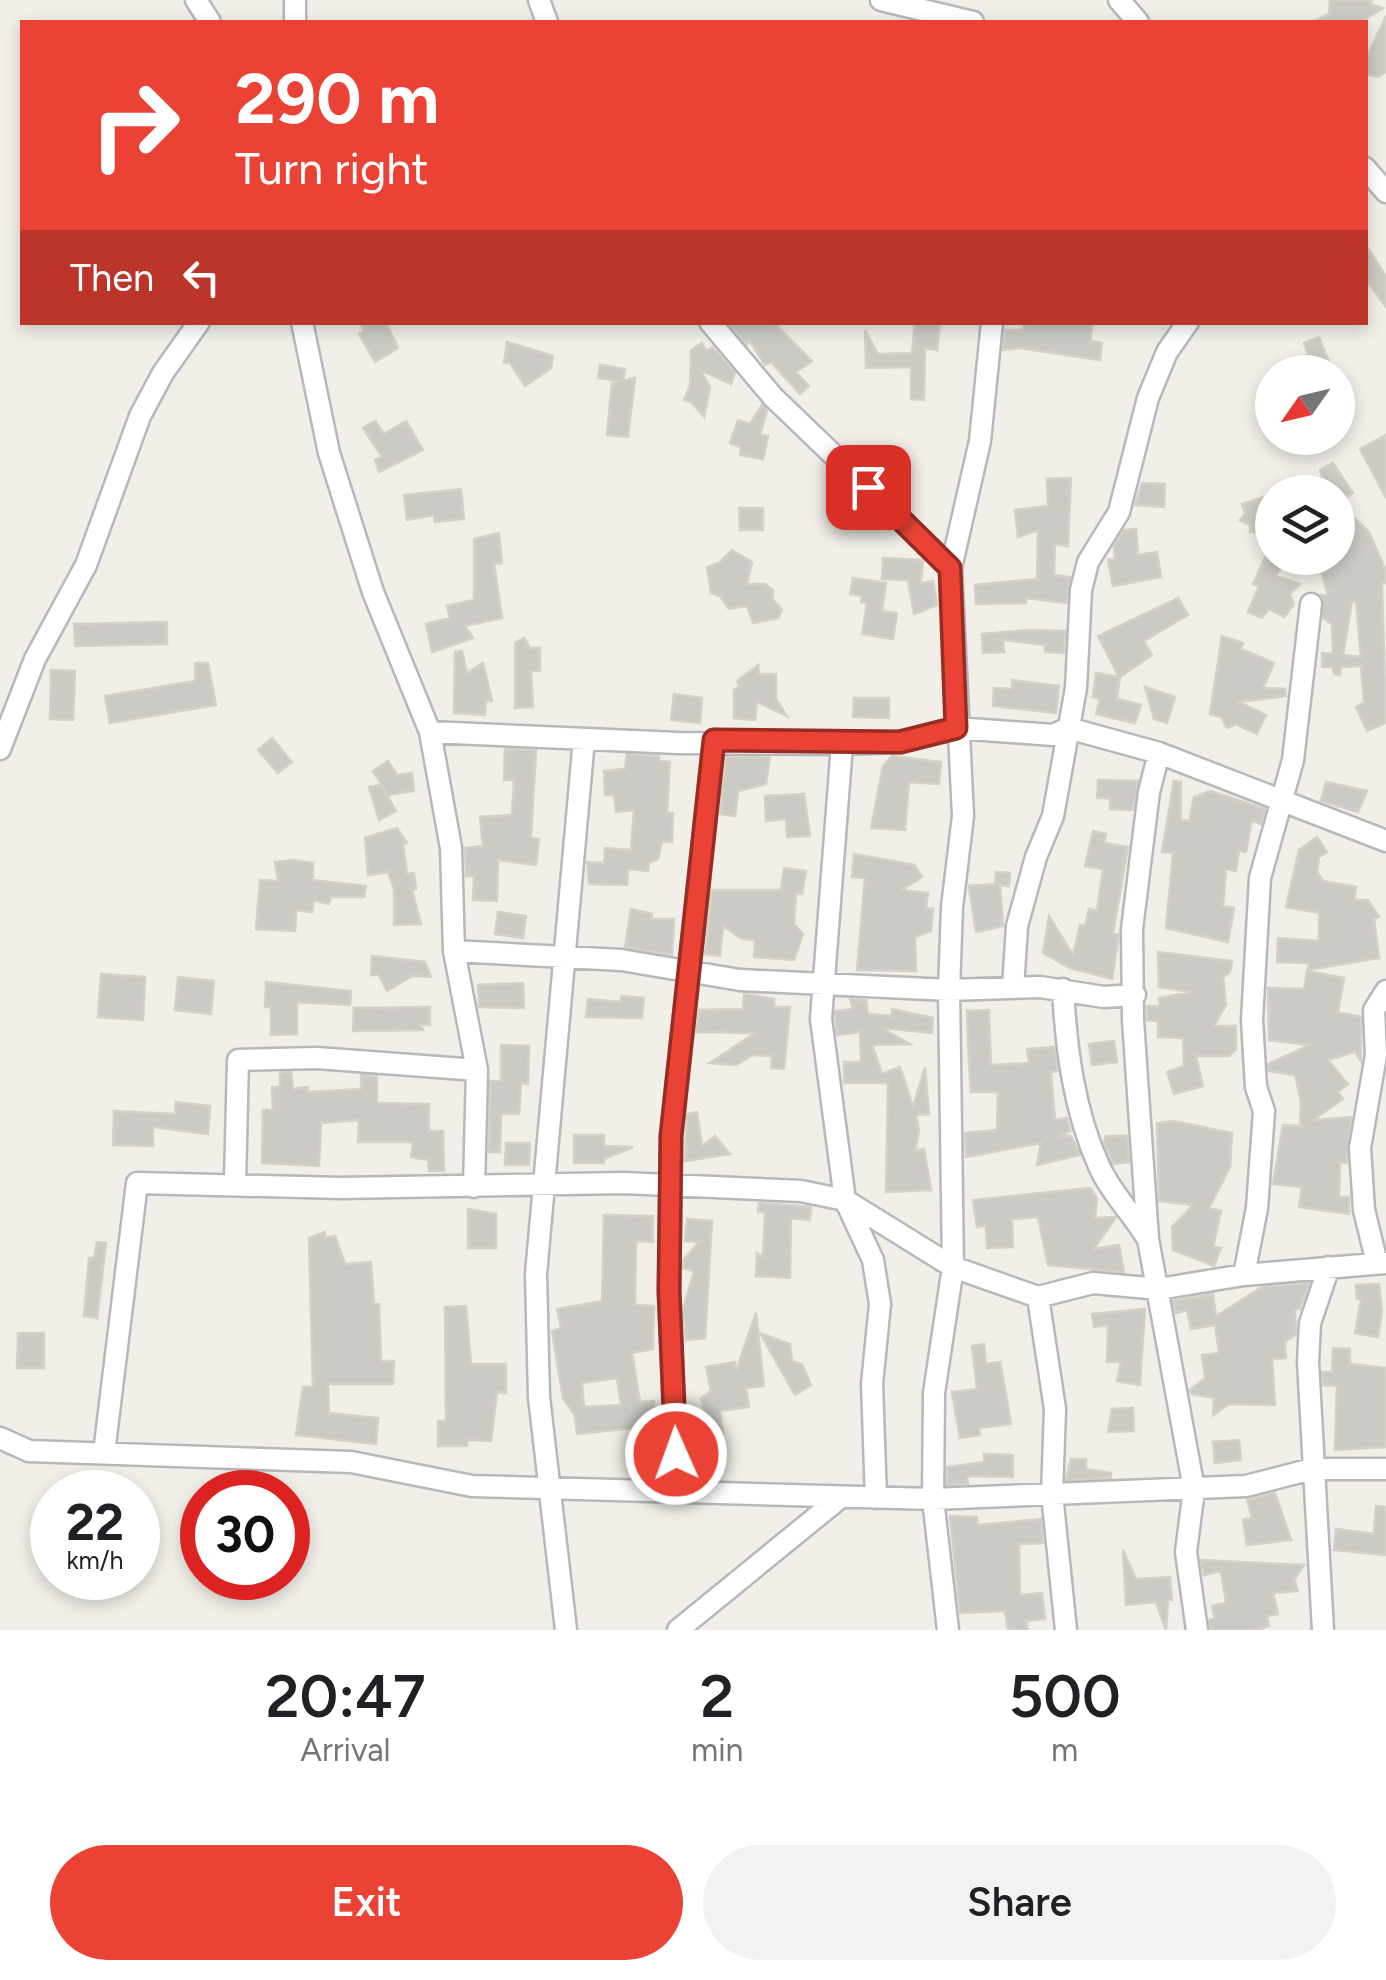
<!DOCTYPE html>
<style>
body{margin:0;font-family:Figtree,sans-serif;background:#f2f2f2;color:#202124;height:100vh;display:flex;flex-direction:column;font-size:38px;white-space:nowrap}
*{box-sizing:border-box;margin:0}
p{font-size:32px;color:#757577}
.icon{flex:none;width:55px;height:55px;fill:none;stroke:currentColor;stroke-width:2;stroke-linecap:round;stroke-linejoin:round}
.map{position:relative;height:1630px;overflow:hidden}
.panel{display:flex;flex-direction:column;background:#fff;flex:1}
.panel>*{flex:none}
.banner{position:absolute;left:20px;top:20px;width:1348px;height:305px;border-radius:0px;box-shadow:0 5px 15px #0003;background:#ea4335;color:#fff;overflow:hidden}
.needle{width:65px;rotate:236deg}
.buttons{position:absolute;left:1255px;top:355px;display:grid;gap:20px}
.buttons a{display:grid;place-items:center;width:100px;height:100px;border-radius:50%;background:#fff;box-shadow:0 5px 15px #0003;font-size:50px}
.speed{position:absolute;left:30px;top:1470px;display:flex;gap:20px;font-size:50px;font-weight:700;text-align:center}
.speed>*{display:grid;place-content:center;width:130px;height:130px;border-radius:50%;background:#fff;box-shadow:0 5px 15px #0003;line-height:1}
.speed small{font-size:25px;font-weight:400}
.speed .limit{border:15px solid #d22;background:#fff;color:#111}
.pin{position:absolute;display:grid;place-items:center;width:85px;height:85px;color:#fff;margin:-42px;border-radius:20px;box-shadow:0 5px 15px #0006}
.me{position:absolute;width:110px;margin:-55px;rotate:358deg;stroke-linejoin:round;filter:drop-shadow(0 0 8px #0008)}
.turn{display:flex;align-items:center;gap:35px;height:210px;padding:0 50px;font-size:45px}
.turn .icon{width:130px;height:130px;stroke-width:2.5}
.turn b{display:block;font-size:70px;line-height:85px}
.then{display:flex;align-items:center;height:95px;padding:0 50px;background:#0003;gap:20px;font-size:38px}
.eta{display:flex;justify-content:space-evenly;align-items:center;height:170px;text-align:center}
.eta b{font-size:60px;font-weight:600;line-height:70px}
.button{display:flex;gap:20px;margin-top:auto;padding:20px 50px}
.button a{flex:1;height:115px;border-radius:60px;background:#ea4335;color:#fff;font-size:40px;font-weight:600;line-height:115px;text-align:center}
.button a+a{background:#f2f2f2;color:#202124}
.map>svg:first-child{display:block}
.building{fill:#cccac5;stroke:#d6d1c6;stroke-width:2.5;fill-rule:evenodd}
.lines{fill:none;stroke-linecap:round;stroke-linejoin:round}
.minor-casing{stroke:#b5b8bc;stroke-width:25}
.minor{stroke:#fff;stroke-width:20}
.route-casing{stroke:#982c22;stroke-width:25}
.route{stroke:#ea4335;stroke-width:18}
</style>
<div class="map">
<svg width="1386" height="1630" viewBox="0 0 1386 1630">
<rect width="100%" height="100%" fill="#f1efe8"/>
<path class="building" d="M1330,0H1372L1371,4L1383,8L1361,22H1313L1329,14Z
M1386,16V72L1378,77L1365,74V61Z
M1365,244L1386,276V307L1365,279Z
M360,322H386L398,348L375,362L359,334L364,331Z
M728,322H773L812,361L796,372L809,386L800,394L771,362L765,365L749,340L747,345Z
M915,322H940L937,350L925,348L924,400L911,399V367L866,368L865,330L878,354L912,353Z
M1025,322H1093L1090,341L1102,343L1100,360L1020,348L1003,350L1005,330H1023Z
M1319,337L1333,372H1276L1308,354L1304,343Z
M507,342L553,356L551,368L525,386L510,363L504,362Z
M702,343L706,351L713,347L735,373L731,384L700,370L710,387L704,417L691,402L684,400L690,386L691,350Z
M600,365L625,369L623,381L635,378L628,437L607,435L612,383L621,381L598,378Z
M762,405L767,410L760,435L768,436L763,459L740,455L741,447L730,443L738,420L750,424Z
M375,421L384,434L406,421L423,450L379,472L375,460L382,457L363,428Z
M1386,435V498L1360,449Z
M1333,463L1353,493L1338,504V492H1326L1320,470Z
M1071,478L1068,546L1055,544L1054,575L1070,577L1067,603L1026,598V603L976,604L975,585L1037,579L1038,530L1018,537L1015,510L1048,506L1047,479Z
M1142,483L1165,484L1164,507L1135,505Z
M461,489L464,519L435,522L434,515L407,520L404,495Z
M1270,495L1271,532H1250V525L1240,520L1245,514L1242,504Z
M739,508H763V530H740Z
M1349,513L1369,532L1386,571V583H1382L1386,723L1367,731L1356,707L1364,702L1361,666L1341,667L1340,675L1334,674L1333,667H1322V653L1333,654L1332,624L1323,618L1321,595L1328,596L1322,574L1331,568L1332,558L1341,554ZM1352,601H1356L1361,657L1343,655Z
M1136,529L1138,555L1157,552L1161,577L1113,586L1108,560L1115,559L1114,545L1124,530Z
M499,533L502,563L494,564L502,618L465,626L473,638L432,652L426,624L450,618L447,606L474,600V539Z
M732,550L752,562L747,584H765L773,590V600L782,610L778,618L753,623L747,606L729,609L720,596L711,593L707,567L719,563Z
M1266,555L1284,561L1276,576L1300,584L1290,594L1294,604L1284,617L1269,609L1262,618L1248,612L1259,586L1253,584Z
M883,558L923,560L921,583L933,581L937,605L914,614L908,580L882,579Z
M853,578L886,583L882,611L897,613L893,639L862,634L867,603L861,602L862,596L850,594Z
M1178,598L1188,615L1144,641L1152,655L1120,677L1117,699L1141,705L1135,723L1096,714L1100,699L1093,697L1096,673L1119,677L1098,636Z
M167,622V644L75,646L74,624Z
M1030,630L1065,631L1064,653L1045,652V645L1003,640L1004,652L983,653L982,634Z
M1222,636L1243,643L1241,649L1274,663L1263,688L1285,689L1286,696L1239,702L1266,715L1257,734L1236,724L1227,728L1221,717L1210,714Z
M524,638L530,648H540V671H531L533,707L515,708V643Z
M462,651L467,673L483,663L492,701H486L485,715L454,713L455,652Z
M195,663H208L216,705L110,723L105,696L195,681Z
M758,665L759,674H776V699L787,716L757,702L755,720L734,718V690L740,686L737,681Z
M51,670L75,671L73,720L50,719Z
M1012,680L1059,686L1056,713L993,706L994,688L1012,689Z
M1145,687L1175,697L1167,723L1154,719Z
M674,694L702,698L700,723L671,720Z
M854,698H889V718L853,717Z
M272,738L292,762L278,773L258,750Z
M505,749L536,750L531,838L539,839L536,865L498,860L497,901L473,900L474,876H466L465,848L483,846L480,817L512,815L514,780H504Z
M627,754L659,756V761L670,762L667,813H673L672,842H662L658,859L649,863L648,871L628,869L627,885L589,884L587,862L604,863L605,848L631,850L634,810L616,812L614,795H605L604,771L625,769Z
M892,756L941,762L939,784L909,782L905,830L871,828L883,766Z
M726,757H770L766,784L738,791L735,816L720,814Z
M388,761L397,775L412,773L414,791L388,795L373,771Z
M1098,780L1138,781L1133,810L1110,809V798H1097Z
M1174,781L1181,782V820L1189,821L1194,797L1211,791L1265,809L1261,824L1252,820L1246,852L1239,851L1236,871L1226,869L1223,906L1234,908L1228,942L1166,928L1173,853L1162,852Z
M1326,782L1367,791L1358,812L1321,801Z
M381,785L396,811L379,820L369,787Z
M804,794L810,836L787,837L786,819L766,821L765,796Z
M397,828L407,843L403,844L407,874L414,873L416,889L412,890L421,924L394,925V889L388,872L368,875L365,838Z
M1093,831L1106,834L1104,843L1128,847L1113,933L1118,934V940L1112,979L1070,968L1043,953L1049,916L1073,955L1080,925L1085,926L1089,909L1097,911L1103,869L1085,866Z
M1317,837L1327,852L1319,857L1317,872L1323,881L1356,887L1354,900H1368L1379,917L1374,918L1379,958L1308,970L1309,963L1277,962L1278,938L1319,941V913L1286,907L1299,850Z
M854,854L914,865L922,877L902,890L928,893L926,908L933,909L931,931L915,937L916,971L857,970L865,878L852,877Z
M293,860L313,863V880L366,886L364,897H331L329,904L314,900L312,912L296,910L295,931L256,929L260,880L278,881L275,862Z
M784,868L806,871L802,894L796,893L794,924L803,934L794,960L754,957L755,940L742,939L723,926L720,956L705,954L712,890H781Z
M996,872L1010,873L1009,886L1000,885L1003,926L976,932L969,886L995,884Z
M631,909L652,914L651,919H674L672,955L625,947Z
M498,912L526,916L523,938L495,934Z
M1158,952L1232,961L1230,972L1223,977L1226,1005L1214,1026H1236V1050L1229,1056H1196L1203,1086L1174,1094L1167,1072L1184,1066L1183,1038L1158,1037V1021L1147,1020V1006H1159V998L1191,992L1159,987Z
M372,956L425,962L431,977L412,976L387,991L379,975H371Z
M1307,971L1344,978L1338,1012L1361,1017V1061L1355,1052L1328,1060L1348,1084L1338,1092L1343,1099L1313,1120L1351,1117L1347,1163L1340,1162L1339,1197H1349V1214L1299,1207L1302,1187L1273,1184L1283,1125L1300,1126L1301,1102L1295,1075L1269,1071L1268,1064L1310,1045L1269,1040L1268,988L1304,989Z
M101,974L145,977L143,1020L98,1017Z
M178,977L214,981L211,1014L175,1010Z
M266,982L351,991L350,1005L297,1002V1034L271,1035V1007H265Z
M523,983L524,1008L479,1007L478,985Z
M744,994L774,999V1007H790L784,1069L771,1068L772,1056L752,1055L736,1065L710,1063L755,1033L696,1032L699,1010L743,1009Z
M622,996L644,998L642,1018L586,1017L588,999L621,1002Z
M850,999L866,1000L868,1014L892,1016V1009L933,1018L932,1033L882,1028L910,1044L872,1045L882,1074L900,1067L913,1107L925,1067L929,1114L916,1115L919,1130L915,1151L924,1149L931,1190L886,1192L888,1083H844V1062H861L860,1032L837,1035L835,1011L853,1009Z
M430,1007V1025H420L423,1030L353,1031L354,1008Z
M989,1010L991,1065L1029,1063L1027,1049L1054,1047L1058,1071L1051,1072L1055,1120L1067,1118L1070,1131L1059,1136H1071L1080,1155L1037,1165L1041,1143L966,1157L965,1133L997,1130L998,1092H971L969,1062L967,1011Z
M1114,1041L1117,1062L1092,1065L1089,1044Z
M501,1045L529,1046L528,1084L521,1083L519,1114H501L500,1152H489L490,1081H501Z
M291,1072L293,1089L308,1087V1092L361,1089V1075L377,1076V1103L429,1104V1131H443L444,1171H429L428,1160L411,1157L413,1142H358L359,1120L321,1123L319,1166L262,1163L263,1110H273L272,1087H280V1073Z
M176,1102L210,1106L208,1134L153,1127V1146L113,1145L114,1111L175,1114Z
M697,1112L702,1146L715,1136L730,1154L685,1161L687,1114Z
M1173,1121L1232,1133L1230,1167L1209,1208L1221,1211L1213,1247L1221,1248L1214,1266L1173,1250L1172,1227L1193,1205L1159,1201L1157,1123Z
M574,1135H604V1146L633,1147L604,1159V1163H574Z
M1106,1136H1127L1129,1162L1113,1164L1104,1142Z
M506,1143H530L529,1165H505Z
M1090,1188L1097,1198L1095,1218L1116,1217L1094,1249L1119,1245L1124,1272L1048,1265L1038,1217L1012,1219L1013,1247L987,1248L986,1225L977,1227L973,1200Z
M759,1203L811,1207L810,1220L791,1218L790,1278L756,1276L757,1253L763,1257L765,1212H758Z
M468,1209L496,1214V1248H468Z
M604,1215L653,1216V1242L636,1241L635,1305L654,1306L653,1349L632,1353L640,1402L654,1401L655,1426L577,1434L575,1416L563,1398L552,1331L561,1328L557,1309L602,1301ZM617,1378L621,1405L584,1407L582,1383Z
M687,1219L712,1221L705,1338L686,1340L683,1309L694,1271L683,1268V1260L699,1242L685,1241Z
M325,1232V1238L335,1236L345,1264L371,1262L374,1304H379L381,1361H394L393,1384H328L329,1413L378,1418L376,1444L296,1435L303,1387H313L309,1238Z
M97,1242L106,1243L97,1318L84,1316L89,1258H94Z
M1309,1283L1300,1309L1295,1310L1296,1334L1285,1342L1286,1358L1272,1359L1275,1405L1229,1404L1213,1415L1214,1398L1191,1394L1190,1390L1205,1378L1202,1355L1219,1353L1215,1325L1191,1329L1187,1310L1176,1313L1173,1301L1213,1294L1216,1316L1262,1287Z
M1379,1284L1382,1312L1378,1337L1355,1333L1361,1299H1357L1356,1285Z
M466,1306L471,1364H506V1393L497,1392L491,1441L467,1440V1446H438V1421H446L445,1307Z
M1145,1309L1140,1385L1117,1381L1121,1362H1107L1108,1325L1094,1327L1092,1314Z
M756,1313L764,1386L746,1388L749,1407L720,1411L723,1434L696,1438L693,1414L705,1412L701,1398L711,1391L706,1367L735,1362L736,1371Z
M18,1333H44V1368H17Z
M760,1333L790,1344L792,1361L802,1364L811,1385L795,1395Z
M984,1344L986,1364L1000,1362L1011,1424L979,1428L980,1435L960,1438L952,1392L977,1389L972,1346Z
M1333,1348L1350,1349V1364L1386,1368V1447L1335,1450L1337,1386L1323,1385L1322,1372H1332Z
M1133,1408L1134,1431L1108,1432L1112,1409Z
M1239,1440L1241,1460L1215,1463L1213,1442Z
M984,1454L1013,1455V1477L967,1476L968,1484L947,1485V1467L984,1462Z
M1071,1459H1086V1469L1111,1473V1478L1066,1480Z
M1275,1493L1291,1540L1247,1545L1243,1520L1252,1518L1247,1500Z
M1376,1506L1386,1507V1555L1334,1550L1336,1529L1374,1534Z
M950,1516L977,1517V1525L1041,1519L1043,1543L1019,1544L1020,1595L1042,1593L1045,1619L1026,1621L1028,1630H1008L1005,1611L960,1613Z
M1123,1550L1136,1579L1170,1577L1172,1600H1168L1166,1630L1156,1602L1126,1605Z
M1201,1560L1220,1561L1304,1565L1294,1580L1298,1591L1273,1593L1278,1614L1267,1616L1269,1626L1258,1630H1210L1209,1620L1215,1619L1212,1606L1226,1603L1221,1571L1204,1575Z"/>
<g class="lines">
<defs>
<path id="minor" d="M196,0L210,22
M295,0V22
M539,0L547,22
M881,0L973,22
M1119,0L1138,22
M1365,168L1386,192
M302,322L329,453L373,592L430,732L451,848L454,951L477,1070L474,1187
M710,322L773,397L951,568
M430,732L678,743L842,744L900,742L956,728L1053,735L1068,728L1159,753L1386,841
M842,744L821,1019L845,1200L873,1260L880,1304L872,1384L876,1498
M0,749L35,659L86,565L140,416L163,373L199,322
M1159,753L1149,792L1132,929L1133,1020L1148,1239L1194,1489L1186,1552L1197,1630
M454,951L621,960L740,980L949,990L1040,987L1104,997L1135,995
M1013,988L1017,926L1036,857L1053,816L1076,688L1081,590L1088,562L1119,512L1148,398L1167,352L1188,322
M1063,989C1066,1048 1074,1111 1099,1166C1111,1193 1132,1213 1147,1238
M235,1182L238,1060L317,1058L477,1070
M1377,1263L1364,1210L1360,1148L1376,1055L1374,1010L1386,991
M1244,1275L1257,1208L1264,1111L1256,1087L1252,1020L1260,878L1293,760L1311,604
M1038,1297L1055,1409L1052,1494L1066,1630
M0,1438L29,1451L351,1462L472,1486L933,1499L1246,1486L1312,1469H1386
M104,1453L137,1183L341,1188L623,1183L801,1191L845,1200L953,1267L1038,1297L1093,1283L1159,1289L1244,1275L1386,1263
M677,1491L669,1291L671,1136L714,740
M566,1630L539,1397L536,1274L584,739
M678,1630L841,1497
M948,1630L933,1499L934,1393L953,1267L949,990L952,907L963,816L951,568L980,441L992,322
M1323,1630L1308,1362L1310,1323L1329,1267"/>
</defs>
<use href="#minor" class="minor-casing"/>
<use href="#minor" class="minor"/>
</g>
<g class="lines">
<defs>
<path id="route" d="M676,1454L669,1291L671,1136L714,740L900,742L956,728L950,568L868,487"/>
</defs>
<use href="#route" class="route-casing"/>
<use href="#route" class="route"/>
</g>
</svg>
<div class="buttons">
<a><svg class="needle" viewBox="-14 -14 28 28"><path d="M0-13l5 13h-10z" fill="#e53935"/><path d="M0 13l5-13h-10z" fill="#757577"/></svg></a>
<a><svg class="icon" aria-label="layers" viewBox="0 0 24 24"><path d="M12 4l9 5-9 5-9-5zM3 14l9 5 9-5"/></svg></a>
</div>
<div class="speed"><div>22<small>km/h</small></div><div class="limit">30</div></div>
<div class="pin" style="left:868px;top:487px;background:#d93025"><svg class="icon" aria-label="arrive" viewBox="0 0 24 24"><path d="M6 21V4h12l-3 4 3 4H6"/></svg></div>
<svg class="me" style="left:676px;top:1454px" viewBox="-20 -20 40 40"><circle r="17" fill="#ea4335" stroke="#fff" stroke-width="3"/><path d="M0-11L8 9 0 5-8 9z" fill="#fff"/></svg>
<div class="banner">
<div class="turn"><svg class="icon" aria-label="right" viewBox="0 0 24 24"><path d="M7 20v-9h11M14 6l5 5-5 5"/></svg><div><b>290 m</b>Turn right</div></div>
<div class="then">Then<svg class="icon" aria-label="left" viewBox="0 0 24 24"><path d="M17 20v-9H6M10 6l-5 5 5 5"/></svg></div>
</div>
</div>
<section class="panel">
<div class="eta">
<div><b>20:47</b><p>Arrival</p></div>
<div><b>2</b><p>min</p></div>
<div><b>500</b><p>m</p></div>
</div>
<div class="button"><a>Exit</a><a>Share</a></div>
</section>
